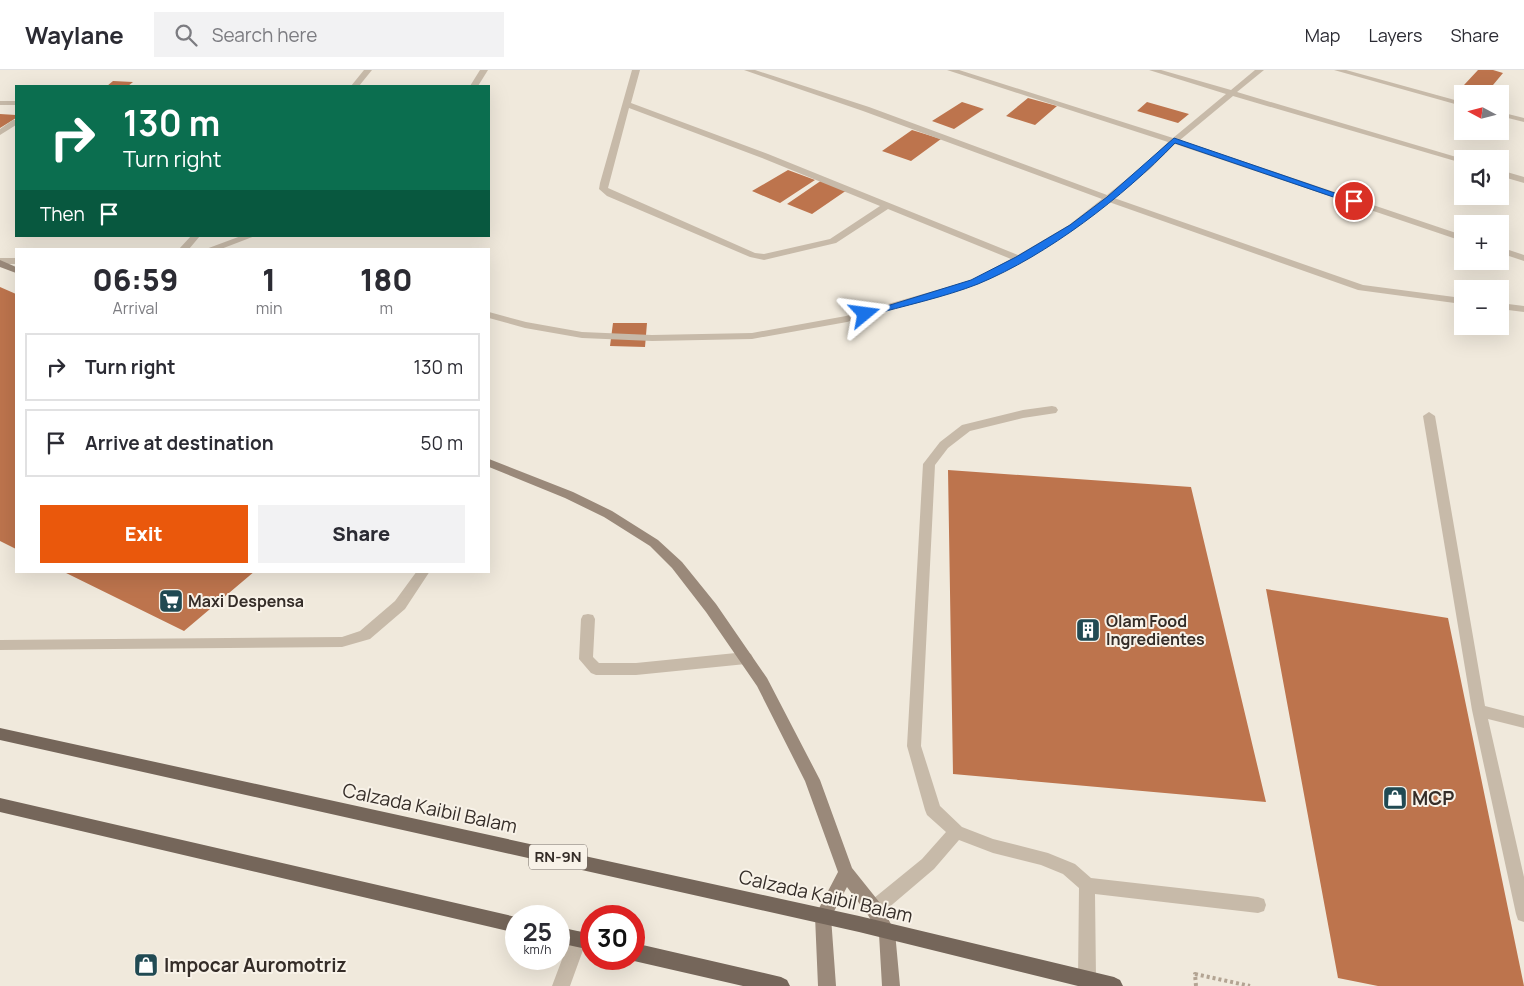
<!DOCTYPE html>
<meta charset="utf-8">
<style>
body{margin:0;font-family:Manrope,sans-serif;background:#f2f2f3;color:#2b2b33;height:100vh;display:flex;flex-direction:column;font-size:19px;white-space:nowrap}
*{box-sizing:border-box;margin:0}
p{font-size:16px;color:#7c7c81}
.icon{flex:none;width:28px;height:28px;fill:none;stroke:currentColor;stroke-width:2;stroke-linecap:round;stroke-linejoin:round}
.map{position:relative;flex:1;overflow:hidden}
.side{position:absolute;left:15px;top:178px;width:475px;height:325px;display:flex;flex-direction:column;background:#fff;border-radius:0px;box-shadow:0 5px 20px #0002}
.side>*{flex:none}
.guide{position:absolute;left:15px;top:15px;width:475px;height:152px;border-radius:0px;box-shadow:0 5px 20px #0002;background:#0b6e4f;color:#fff;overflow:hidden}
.needle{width:32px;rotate:277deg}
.fabs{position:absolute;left:1454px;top:15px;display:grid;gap:10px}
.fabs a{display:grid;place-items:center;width:55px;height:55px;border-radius:0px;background:#fff;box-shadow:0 5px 20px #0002;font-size:25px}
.speed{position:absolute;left:505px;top:835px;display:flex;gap:10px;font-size:25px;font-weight:700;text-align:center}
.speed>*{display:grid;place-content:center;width:65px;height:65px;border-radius:50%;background:#fff;box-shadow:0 5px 20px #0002;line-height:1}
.speed small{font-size:12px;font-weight:400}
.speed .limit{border:8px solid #d22;background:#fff;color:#111}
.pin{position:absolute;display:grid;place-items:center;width:42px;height:42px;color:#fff;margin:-21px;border:2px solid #fff;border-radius:50%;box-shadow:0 1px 5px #0007}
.me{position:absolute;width:55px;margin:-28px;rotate:74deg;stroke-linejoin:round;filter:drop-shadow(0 0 4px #0008)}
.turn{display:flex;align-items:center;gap:18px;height:105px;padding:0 25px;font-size:22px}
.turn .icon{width:65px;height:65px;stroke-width:2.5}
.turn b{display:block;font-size:35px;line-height:42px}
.then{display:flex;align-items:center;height:48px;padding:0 25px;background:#0003;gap:10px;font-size:19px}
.eta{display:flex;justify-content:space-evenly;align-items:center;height:85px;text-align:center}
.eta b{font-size:30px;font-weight:800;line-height:35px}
.cta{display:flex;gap:10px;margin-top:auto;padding:10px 25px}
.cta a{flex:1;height:58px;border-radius:0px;background:#ea580c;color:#fff;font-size:20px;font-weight:800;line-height:58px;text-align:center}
.cta a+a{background:#f2f2f3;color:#2b2b33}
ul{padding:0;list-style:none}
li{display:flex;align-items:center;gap:15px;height:68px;margin:0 10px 8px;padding:0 15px;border:2px solid #e1e1e2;border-radius:0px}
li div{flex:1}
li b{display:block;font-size:19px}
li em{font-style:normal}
header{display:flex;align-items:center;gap:30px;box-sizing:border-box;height:70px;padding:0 25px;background:#fff;border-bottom:1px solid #e1e1e2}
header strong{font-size:24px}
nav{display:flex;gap:28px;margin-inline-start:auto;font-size:18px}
.search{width:350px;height:45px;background:#f2f2f3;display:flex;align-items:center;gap:12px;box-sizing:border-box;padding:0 18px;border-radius:0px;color:#7c7c81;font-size:19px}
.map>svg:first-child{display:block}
.building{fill:#bd744d}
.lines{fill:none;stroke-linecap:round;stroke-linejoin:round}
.path{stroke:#b3a493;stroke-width:4;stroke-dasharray:3 3;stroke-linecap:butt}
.lane{fill:#c7baa9;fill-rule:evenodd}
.street{fill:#c7baa9;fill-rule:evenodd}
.secondary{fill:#9a897a;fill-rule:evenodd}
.primary{fill:#75665a;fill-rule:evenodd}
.route{fill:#1a73e8;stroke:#114b97}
.labels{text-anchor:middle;stroke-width:4;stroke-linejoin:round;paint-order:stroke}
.shield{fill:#f8f2e8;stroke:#706862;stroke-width:1}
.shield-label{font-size:15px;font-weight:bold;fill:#352d28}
.poi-label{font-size:16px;font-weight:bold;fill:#352d28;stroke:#f8f2e8;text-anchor:start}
.near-poi-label{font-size:19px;font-weight:bold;fill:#352d28;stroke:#f8f2e8;text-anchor:start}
.near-street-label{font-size:19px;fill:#352d28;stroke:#f8f2e8}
</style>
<header>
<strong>Waylane</strong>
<div class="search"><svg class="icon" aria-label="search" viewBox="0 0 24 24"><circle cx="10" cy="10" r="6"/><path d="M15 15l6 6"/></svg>Search here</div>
<nav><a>Map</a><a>Layers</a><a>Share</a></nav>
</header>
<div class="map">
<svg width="1524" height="916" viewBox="0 0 1524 916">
<rect width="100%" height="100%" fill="#f0e9dc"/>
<path class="building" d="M1478,0H1493L1503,3L1488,21L1464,15Z
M113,11L133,12L128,16H107Z
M1028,28L1057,36L1035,55L1006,46Z
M962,32L984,39L954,59L932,51Z
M1147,32L1189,44L1178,53L1137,41Z
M0,44L16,45V48L0,58Z
M912,60L941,69L911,91L882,81Z
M788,100L815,110L780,133L752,121Z
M822,110L847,120L812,144L787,134Z
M0,217L16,224V479L0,471Z
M613,253H647L645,277L610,276Z
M948,400L1191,417L1266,732L953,704Z
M62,501H255L184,561Z
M1266,519L1448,548L1524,916H1378L1338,908Z"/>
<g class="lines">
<path class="path" d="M1196,916L1195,904L1250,916"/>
<path class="lane" d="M13,50H16V55L0,65V59Z
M1052,336L1056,337L1058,340L1056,343L1023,348L970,361L948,378L935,395L921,676L940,736L962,757L993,769L1048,783L1075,794L1091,808L1258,827L1264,829L1266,835L1264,841L1258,843L1095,824L1096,909L1091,916L1081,915L1078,909L1079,818L1063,804L1041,795L993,783L959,770L934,799L880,845L874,847L868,845L866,839L868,833L922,789L946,762L927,745L925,740L907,676L923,394L940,372L962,355L1023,340Z
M1429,342L1435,346L1485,636L1524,646V658L1488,649L1524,807V852L1518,850L1516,844L1472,640L1423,346Z
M417,501H430L405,539L370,569L342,577L0,580V570L342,567L360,561L395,531Z
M578,861L584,863L587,869L570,916H552L572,863Z"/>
<path class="street" d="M364,0H372L359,16H351Z
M480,0H488L478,16H470Z
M632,0H640L631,33L768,84L1018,185L1069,155L1102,129L863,41L744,0H755L869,37L1107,125L1144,95L1168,72L947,0H959L1173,68L1226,24L1149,0H1161L1231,20L1255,0H1264L1237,22L1463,89L1462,93L1233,26L1180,70L1462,165V171L1175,74L1150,99L1114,128L1363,215L1462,228V234L1358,220L1109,132L1075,159L1022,191L978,214L847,252L752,269L652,271L582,268L525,258L489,248V242L526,252L582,262L652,265L752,263L846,246L972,210L1011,189L888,139L836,173L764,190L750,187L607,126L599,119L600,113ZM629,38L762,88L880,136L830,169L764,184L755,183L608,118Z
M1334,0H1346L1462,32V36Z
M0,31H16V35H0Z
M1500,42L1524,48V52L1500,46Z
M1500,100L1524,107V113L1500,106Z
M191,166H200L189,179H179Z
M241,166H255L221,179H206Z
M1500,177L1524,185V191L1500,183Z
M0,188H16V194H0Z
M1500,233L1524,236V242L1500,239Z
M588,544L593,545L595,549L593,587L599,593H636L746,582L751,584L753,588L751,592L746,594L636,605H596L591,603L579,589L581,549L583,545Z"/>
<path class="secondary" d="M0,190L16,197V203L0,197Z
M489,389L573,422L612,441L658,470L682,492L716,534L767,608L820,710L852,798L880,833L895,862L900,916H882L879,864L868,845L847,817L831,847L836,916H818L815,846L838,802L805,711L757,616L706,542L672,498L650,476L604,447L565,428L489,397Z"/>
<path class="primary" d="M0,658L859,846L1114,907L1120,910L1123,916H1078L859,862L0,670Z
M0,728L516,847V863L0,742Z
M559,857L591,864V880L559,873Z
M634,873L781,907L787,910L790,916H743L634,891L630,889H634Z"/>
</g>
<path class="route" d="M1174,68L1358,131L1351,133L1175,73C1123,127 1048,185 978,214C945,227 903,236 868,246L865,247L861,244L971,210L1016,187L1070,155L1107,127Z"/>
<defs>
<symbol id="supermarket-square" viewBox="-11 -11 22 22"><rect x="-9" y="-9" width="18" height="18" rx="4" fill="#214a53" stroke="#f8f2e8"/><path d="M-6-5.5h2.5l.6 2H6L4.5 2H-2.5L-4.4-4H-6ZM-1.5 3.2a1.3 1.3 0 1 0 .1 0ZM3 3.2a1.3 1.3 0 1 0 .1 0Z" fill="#fff"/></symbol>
<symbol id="building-square" viewBox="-11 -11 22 22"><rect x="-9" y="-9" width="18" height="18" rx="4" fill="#214a53" stroke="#f8f2e8"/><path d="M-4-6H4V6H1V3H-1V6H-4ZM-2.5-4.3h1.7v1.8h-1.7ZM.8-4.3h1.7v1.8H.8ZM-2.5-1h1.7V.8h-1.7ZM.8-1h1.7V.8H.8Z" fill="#fff"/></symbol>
<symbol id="shop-square" viewBox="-11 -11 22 22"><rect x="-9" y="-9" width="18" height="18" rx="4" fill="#214a53" stroke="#f8f2e8"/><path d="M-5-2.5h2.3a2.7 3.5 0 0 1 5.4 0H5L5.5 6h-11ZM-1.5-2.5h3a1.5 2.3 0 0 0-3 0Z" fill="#fff"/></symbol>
</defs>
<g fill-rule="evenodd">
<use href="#supermarket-square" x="157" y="517" width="28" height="28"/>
<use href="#building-square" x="1074" y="546" width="28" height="28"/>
<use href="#shop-square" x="1381" y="714" width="28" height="28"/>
<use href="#shop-square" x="132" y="881" width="28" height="28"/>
</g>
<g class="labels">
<rect class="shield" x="529" y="774.5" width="58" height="25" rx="4"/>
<g class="shield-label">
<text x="558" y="792">RN-9N</text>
</g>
<g class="poi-label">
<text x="188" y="537">Maxi Despensa</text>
<text x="1106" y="557">Olam Food<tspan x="1106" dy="18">Ingredientes</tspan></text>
</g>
<g class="near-poi-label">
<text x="1412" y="735">MCP</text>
<text x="164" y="902">Impocar Auromotriz</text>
</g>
<g class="near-street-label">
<text transform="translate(430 738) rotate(12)" y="7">Calzada Kaibil Balam</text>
<text transform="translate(826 826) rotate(13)" y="7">Calzada Kaibil Balam</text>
</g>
</g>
</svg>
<div class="fabs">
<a><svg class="needle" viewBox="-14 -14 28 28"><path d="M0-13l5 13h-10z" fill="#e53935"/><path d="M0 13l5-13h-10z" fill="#7c7c81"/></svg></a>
<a><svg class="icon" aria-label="sound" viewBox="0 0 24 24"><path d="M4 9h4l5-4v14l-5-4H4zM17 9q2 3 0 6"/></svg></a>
<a>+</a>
<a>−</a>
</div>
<div class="speed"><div>25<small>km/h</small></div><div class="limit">30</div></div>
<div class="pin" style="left:1354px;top:131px;background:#d93025"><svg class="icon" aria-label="arrive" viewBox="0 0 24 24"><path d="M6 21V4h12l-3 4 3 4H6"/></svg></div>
<svg class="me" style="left:865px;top:244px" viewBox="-20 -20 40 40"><path d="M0-17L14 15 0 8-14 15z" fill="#1a73e8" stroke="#fff" stroke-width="4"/></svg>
<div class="guide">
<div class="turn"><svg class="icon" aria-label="right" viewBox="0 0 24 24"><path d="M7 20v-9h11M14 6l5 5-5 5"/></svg><div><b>130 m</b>Turn right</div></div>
<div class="then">Then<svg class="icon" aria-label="arrive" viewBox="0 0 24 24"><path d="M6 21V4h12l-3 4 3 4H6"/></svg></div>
</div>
<section class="side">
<div class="eta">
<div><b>06:59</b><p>Arrival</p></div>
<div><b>1</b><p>min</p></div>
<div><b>180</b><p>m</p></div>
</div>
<ul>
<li><svg class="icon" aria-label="right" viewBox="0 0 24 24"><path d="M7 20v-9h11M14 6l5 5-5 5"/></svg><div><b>Turn right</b></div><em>130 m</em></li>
<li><svg class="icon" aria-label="arrive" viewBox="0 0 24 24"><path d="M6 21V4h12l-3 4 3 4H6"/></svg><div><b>Arrive at destination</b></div><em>50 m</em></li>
</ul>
<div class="cta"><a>Exit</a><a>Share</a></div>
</section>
</div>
